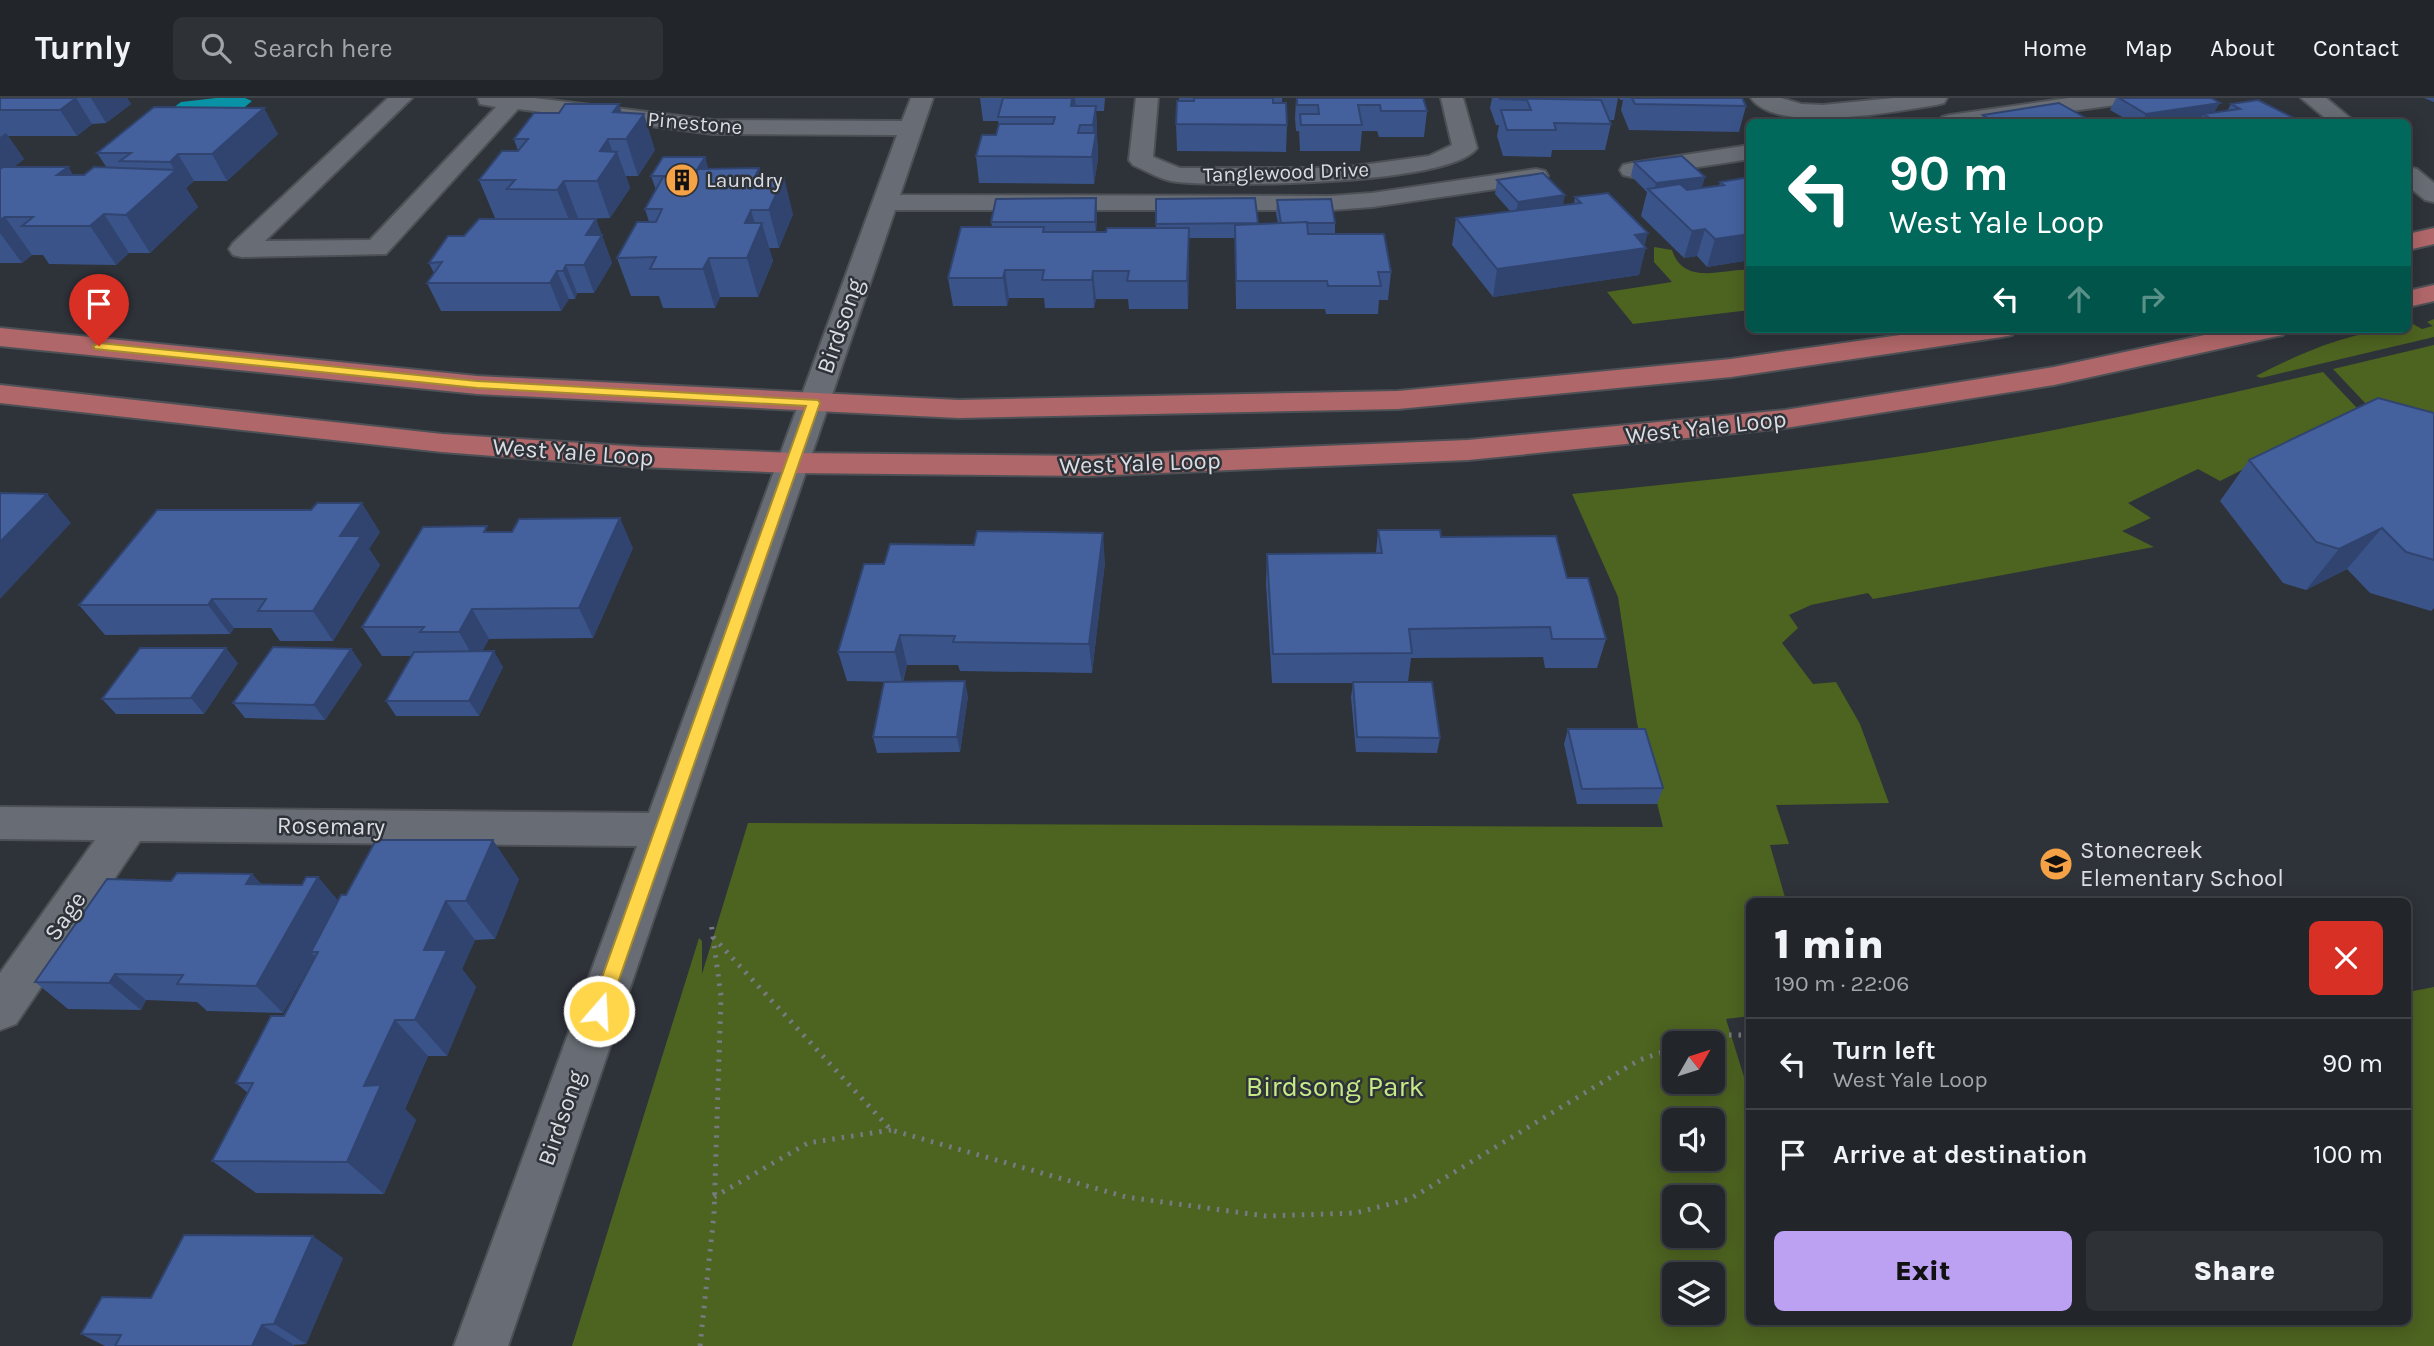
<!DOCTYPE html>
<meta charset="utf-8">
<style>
body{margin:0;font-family:Karla,sans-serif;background:#2e3237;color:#f1f3f6;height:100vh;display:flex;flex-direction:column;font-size:26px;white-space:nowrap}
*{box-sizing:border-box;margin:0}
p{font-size:23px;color:#a2a5a9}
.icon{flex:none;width:38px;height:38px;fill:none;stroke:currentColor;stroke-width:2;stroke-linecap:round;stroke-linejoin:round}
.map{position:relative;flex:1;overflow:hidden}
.side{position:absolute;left:1746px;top:800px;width:665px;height:427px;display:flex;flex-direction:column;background:#22262b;border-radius:10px;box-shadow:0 4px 18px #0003,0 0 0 2px #3f4347}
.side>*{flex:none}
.hud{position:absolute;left:1746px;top:21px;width:665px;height:214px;border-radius:10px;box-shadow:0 4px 18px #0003,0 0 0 2px #3f4347;background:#00695c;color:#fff;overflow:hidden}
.needle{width:46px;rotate:51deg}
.tools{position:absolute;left:1662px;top:933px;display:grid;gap:14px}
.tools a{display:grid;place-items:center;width:63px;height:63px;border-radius:10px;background:#22262b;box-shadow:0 4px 18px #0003,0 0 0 2px #3f4347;font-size:35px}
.pin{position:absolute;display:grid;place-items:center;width:60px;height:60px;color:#fff;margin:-72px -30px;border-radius:50% 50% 50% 0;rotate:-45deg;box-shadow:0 0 7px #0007}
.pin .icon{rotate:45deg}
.me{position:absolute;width:77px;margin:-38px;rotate:19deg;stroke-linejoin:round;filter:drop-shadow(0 0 5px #0008)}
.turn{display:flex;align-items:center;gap:24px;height:147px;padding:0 28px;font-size:32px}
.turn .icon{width:91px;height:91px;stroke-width:2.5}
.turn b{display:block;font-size:49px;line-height:60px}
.lanes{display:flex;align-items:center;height:66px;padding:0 28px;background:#0003;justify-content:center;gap:35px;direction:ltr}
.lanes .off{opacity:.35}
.round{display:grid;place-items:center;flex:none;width:74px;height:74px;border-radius:10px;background:#2e3237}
.headline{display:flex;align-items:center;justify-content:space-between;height:119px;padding:0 28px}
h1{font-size:42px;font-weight:800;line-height:52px}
.primary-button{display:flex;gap:14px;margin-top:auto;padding:14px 28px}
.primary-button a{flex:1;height:80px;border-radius:10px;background:#bca0f2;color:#111;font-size:28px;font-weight:800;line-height:80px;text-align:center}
.primary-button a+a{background:#2e3237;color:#f1f3f6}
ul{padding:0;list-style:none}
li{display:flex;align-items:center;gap:21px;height:91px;padding:0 28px;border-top:2px solid #3f4347}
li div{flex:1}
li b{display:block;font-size:26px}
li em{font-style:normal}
header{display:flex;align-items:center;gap:42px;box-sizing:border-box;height:98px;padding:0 35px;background:#22262b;border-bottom:2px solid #3f4347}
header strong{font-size:33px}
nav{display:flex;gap:38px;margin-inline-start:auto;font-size:24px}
.search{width:490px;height:63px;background:#2e3237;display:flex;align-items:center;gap:18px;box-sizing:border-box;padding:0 24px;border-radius:10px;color:#a2a5a9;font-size:26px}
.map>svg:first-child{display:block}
.green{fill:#4d6320;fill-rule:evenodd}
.water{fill:#0991a5}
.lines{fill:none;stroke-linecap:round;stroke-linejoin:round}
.minor-casing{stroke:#4d5156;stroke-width:4}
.major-casing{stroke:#4d5156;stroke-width:4}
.path{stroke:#777a80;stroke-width:5;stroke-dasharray:2.5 7;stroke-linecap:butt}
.minor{fill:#686d75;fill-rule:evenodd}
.major{fill:#b06769;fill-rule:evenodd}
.wall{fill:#3a5388}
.shaded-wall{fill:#30446f}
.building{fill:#44619e;stroke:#30446f;stroke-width:2}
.route{fill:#ffd54a;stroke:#a68a30;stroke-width:2}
.labels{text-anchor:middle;stroke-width:5;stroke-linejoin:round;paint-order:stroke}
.far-street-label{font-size:21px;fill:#dbdde2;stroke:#2e3239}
.far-poi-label{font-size:21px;fill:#dbdde2;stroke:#2e3239;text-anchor:start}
.street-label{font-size:24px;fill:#dbdde2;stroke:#2e3239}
.poi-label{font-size:24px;fill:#dbdde2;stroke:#2e3239;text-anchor:start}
.near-park-label{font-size:28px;fill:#c6ea86;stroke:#2e3239}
</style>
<header>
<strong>Turnly</strong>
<div class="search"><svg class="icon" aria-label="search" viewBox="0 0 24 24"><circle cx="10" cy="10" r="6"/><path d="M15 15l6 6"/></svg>Search here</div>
<nav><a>Home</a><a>Map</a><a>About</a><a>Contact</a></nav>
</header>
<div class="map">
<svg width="2434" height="1248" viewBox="0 0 2434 1248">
<rect width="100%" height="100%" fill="#2e3239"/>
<path class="green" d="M1654,149L1672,152C1684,189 1724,170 1750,172V212L1633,226L1607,194L1672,184L1654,164Z
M2434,221V239L2261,280L2256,278C2303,254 2354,231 2408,231V227L2413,226L2422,231L2433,228L2427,224Z
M2434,247V325H2384L2333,271Z
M2323,274L2373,327H2331L2220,383L2198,371L2128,405L2151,420L2122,433L2154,449L1873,501L1868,495L1811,507L1789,517L1798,530L1782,545L1813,586L1836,584L1860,626L1889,705L1776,707L1789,746L1770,747L1786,803H1750V918L1726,921L1745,982H1750V1223H2408V894L2434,889V1248H572L699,840L702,843V876L748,725L1663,729L1637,625L1618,499L1572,396C1705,382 1839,370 1971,347C2089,327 2207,301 2323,274ZM1675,945H1713V984H1675ZM1675,1022H1713V1060H1675ZM1675,1099H1713V1138H1675ZM1675,1176H1713V1214H1675Z"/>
<path class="water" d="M216,0H245L252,3L240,13L153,25L181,4Z"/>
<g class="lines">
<defs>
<path id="minor" d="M388,0H412L265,143L370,142L496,9L480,6L478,0H534L713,22L902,23L911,0H933L900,97L1331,98L1372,95L1536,71L1545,73L1548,78L1545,83L1536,85L1372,109L1331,112H895L508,1248H454L637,748L140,743L16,926L0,932V875L95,742L0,741V709L649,715L897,37L713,36L518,11L386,156L242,159L233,157L229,151L233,145Z
M1136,0H1158L1153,59L1180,70H1340L1429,58L1452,47L1441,0H1463L1477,50C1451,87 1226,89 1178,84C1162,83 1147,73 1133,67L1129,62Z
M1751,0H1781L1801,6L1823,7L1894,0H1947L1944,5L1936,7C1898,13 1776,37 1751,0Z
M2069,0H2126L2123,5L2115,7L1993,24H1939L1942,19L1950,17Z
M2301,0H2326L2355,24H2330Z
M1750,47V61L1632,79L1623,77L1620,72L1623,67L1632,65Z
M2408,69L2417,71L2434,85V104L2425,102L2408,88Z"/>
<path id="major" d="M2434,130V146L2408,152V136Z
M2434,187V203L2408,209V193Z
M0,230L477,278L959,302L1398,293L1731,261L1943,231H2016L2012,237L2002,239L1731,279L1398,311L959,320L477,296L0,248Z
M2233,231H2287L2283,237L2273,239L2054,287L1785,330L1468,362L1088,378L793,375L641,369L442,354L0,305V287L442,336L641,349L793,355L1088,358L1468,342L1785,312L2054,269Z"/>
</defs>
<use href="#minor" class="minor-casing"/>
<use href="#major" class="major-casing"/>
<path class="path" d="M713,839L891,1032L1126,1099L1266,1118L1355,1115L1410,1101L1639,962L1675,950
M1692,945L1723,937H1750
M714,1099L808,1045L891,1032
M700,1248L714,1116L721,898L711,824"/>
<use href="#minor" class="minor"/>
<use href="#major" class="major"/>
</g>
<path class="wall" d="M0,0H127L131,6L106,25L92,26L77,38H8L24,61L14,69H68L73,77H84L107,70L97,55L278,36L227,83H194L186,90L198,109L150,155H129L116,167L49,166L43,157H32L22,165H0Z
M980,0H1105L1104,13H1096L1098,61L1094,86L979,85L976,58L996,37L999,27L998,23H983Z
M1179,0H1282V5L1287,27L1286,54L1177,53L1176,26Z
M1296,0H1423L1427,13L1424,39H1379L1377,33H1362L1360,53H1300L1299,33H1296L1295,20Z
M1492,0H1618L1614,22H1609L1611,26L1605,52H1552L1551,59L1503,58L1497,38L1499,27H1496L1490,10Z
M1619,0H1742L1746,8L1739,34L1629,32L1621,12L1623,2H1620Z
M2116,0H2211L2215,15L2227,13L2231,6L2302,24L2201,21V20L2172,24H2131L2110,12Z
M2424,0H2434V4Z
M621,15L655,52L638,78H626L630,90L610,120L577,121H596L612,165L594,195H577L575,201H569L561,213H441L427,185L434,175L429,165L464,138L520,121L519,120H495L479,82L518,53L514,41Z
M1983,17L2093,24H1980Z
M705,59L708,71L759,70L761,79L793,116L779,150H769L773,163L758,199H720L715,210H663L659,198H631L617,160L649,124L645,111L656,92L651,78Z
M1634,64L1702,90L1719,88L1720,84L1750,79V162L1707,169L1697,158L1684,160L1641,118L1647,94L1631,78Z
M1497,82L1563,107L1574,106L1575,99L1645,148L1639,177L1493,199L1452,147L1456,120L1510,113L1495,96Z
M1255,100L1258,126L1278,125L1276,116L1277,102L1335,125V136L1391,174L1388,202H1379L1378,216H1326L1325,211H1236L1235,140H1189L1188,211H1129L1128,201H1096L1094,210H1045L1044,200H1009L1007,208H953L948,180L992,129L991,124L1097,114L1096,134H1106L1156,130V101Z
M2434,315V510L2431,513L2370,495L2347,471L2306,492L2283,485L2220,403L2249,362Z
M1378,432L1441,439L1567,480L1606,541L1597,570H1545L1543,559L1411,560L1408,584L1440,640L1437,655L1356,654L1351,599L1353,585H1272L1266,486L1267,456L1376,455Z
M380,434L369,451L380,467L333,543H280L271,530H234L230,536L105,537L79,507Z
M491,434L633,450L593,540L489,541L482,553L503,569L479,618H396L386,603L412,558H382L362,529Z
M1105,464L1092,575L960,573L958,567H907L903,584L968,598L960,654L877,655L873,639L893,584L847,583L838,554Z
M351,551L362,567L325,622L245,620L233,605Z
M238,565L204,616H116L102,601Z
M1568,631L1663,690L1657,706H1577L1564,646Z
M252,776L261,786L302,787L318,779L338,803L519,781L495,841L475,842L462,871L476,889L447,958H428L405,1011L416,1022L384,1096L256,1095L212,1063L248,995L236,985L284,918L315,859V858L283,915L207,913L197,904L146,902L141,912L68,911L35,884L171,783Z
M343,1160L306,1246L294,1247V1248H105L81,1236L151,1200Z"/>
<path class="shaded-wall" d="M76,0L92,26L77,38L60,12Z
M91,0H127L131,6L106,25Z
M1072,0H1075L1076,13L1071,8Z
M2220,5L2212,18L2203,16L2201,20L2172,24H2142L2146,16Z
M619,6L629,37L644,16L655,52L638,78L626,41L613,14Z
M1096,8L1098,61L1094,86L1092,59L1094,46L1093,27Z
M264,10L278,36L227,83L212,56Z
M6,35L24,61L0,80V39Z
M608,41L614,58L617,54L630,90L610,120L597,83L600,53Z
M178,56L194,83L186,90L198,109L150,155L126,117L175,73L170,64Z
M705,59L709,73L697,92L693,78Z
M68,69L92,106L57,77Z
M759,70L768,108L755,79Z
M784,79L793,116L779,150L769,112Z
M1705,79L1701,93L1653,96L1656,85Z
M564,83L578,120L572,129L557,92Z
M1565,97L1562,112L1515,119L1518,104Z
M1096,100L1097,114L1096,138L1095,124Z
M751,112L758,136L762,125L773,163L758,199L747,160L745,125Z
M104,116L129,155L116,167L90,128Z
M5,119L32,157L22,165L0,135V122Z
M596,121L612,165L594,195L584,167L586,137Z
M1189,130V157L1188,211L1187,183Z
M1705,131L1697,158L1684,160L1692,133Z
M1648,135L1644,150H1646L1639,177L1493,199L1497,171L1635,137Z
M1750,136V162L1707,169L1715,141Z
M709,160L720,199L715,210L703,171Z
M566,167L577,195L575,201L563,173Z
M1005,172L1009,200L1007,208L1003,180Z
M557,173L569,201L561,213L550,185Z
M1093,173L1096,201L1094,210L1092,182Z
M47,396L71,425L0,501V444Z
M362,405L380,434L369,451L380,467L333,543L313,513L340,438Z
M620,420L633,450L593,540L579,510Z
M2382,430L2347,471L2306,492L2339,451Z
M1103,435L1105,464L1092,575L1089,546Z
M212,501L234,530L230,536L208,507Z
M472,511L489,541L476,564L459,534Z
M900,537L907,567L902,584L895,554Z
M226,550L238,565L204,616L191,600Z
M351,551L362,567L325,622L314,607Z
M494,553L503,569L479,618L469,603Z
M965,583L968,598L960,654L957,639Z
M493,742L519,781L495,841L466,803Z
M252,776L277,804L246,786Z
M318,779L342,807L311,854L315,858L283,915L256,888Z
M446,803L475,842L462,871L476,889L447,958L415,922L424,852Z
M115,876L146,902L141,912L109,885Z
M395,922L428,958L405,1011L416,1022L384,1096L347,1064L364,988Z
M313,1138L343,1160L306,1246L274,1226Z
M262,1227L294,1247V1248H252Z"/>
<path class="building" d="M0,0H76L60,12H0Z
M1003,0H1072L1071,8H1096L1093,27H1080L1078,35H1096L1092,59L976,58L982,37H996L999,26H1053L1055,19H998Z
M1194,0H1273V5H1286L1287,27L1176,26L1177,3H1194Z
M1297,0H1423L1427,13H1381L1380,7H1358L1362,27H1301L1300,16H1319L1318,7H1297Z
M1500,0L1601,2L1611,26L1554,25L1556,32H1507L1501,12H1531L1527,2L1500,1Z
M1632,0H1742L1746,8L1635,6Z
M2119,0H2211L2220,5L2146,16Z
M2258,2L2302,24H2177L2210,20L2203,16L2240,11L2231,6Z
M2059,5L2093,24H1995L1983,17Z
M565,6H619L613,14L644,16L626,41H608L600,53L617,54L597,83H564L557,92L507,91L515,82H479L502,53H518L528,41H514L534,15H559Z
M154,9L264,10L212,56H178L170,64L120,63L131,55H97Z
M2159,23L2163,24H2146Z
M1682,58L1705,79L1656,85L1634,64Z
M663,59H705L693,78H651Z
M3,69H68L57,77H84L94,69L176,72L126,117L104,116L90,128H22L33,119H5L0,122V71Z
M759,70L755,79H784L769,112H751L745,125H762L747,160H709L703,171H650L656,159L617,160L637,124H656L662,111H645L663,79H694L698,71Z
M1543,75L1565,97L1518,104L1497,82Z
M1750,79V136L1715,141L1705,131L1692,133L1648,91L1680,86L1687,92L1724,87L1720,84Z
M1608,95L1648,135L1635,137L1646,150L1497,171L1456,120L1581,105L1575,99Z
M1096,100L1095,124H991L996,101Z
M1255,100L1258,125L1156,126V101Z
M1331,101L1335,125H1307V124L1281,125L1277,102Z
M479,121H596L586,137H602L584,167H566L563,173H557L550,185H427L442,164L429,165L448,138H464Z
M1307,124L1308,136H1384L1391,174H1378L1381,188H1328L1327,183H1236L1235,127Z
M961,129H1044L1043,134H1106L1107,130H1189L1187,183H1127L1129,173H1093L1092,182H1042L1044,172H1005L1003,180H948Z
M2378,300L2434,315V462L2406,454L2382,430L2339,451L2316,444L2249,362Z
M0,395L47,396L0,444Z
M317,405H362L340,438H361L313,513H258L266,501H212L208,507H79L157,412H311Z
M620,420L579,510L472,511L459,534H420L424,529H362L423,429L487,428L484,434H512L519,421Z
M1378,432H1440L1441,439L1556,438L1567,480H1588L1606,541H1552L1550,529L1409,531L1412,555L1273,556L1267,456L1382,455Z
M977,433L1103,435L1089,546L953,544L955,538L900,537L895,554H838L864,466H884L890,446L974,447Z
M273,549L351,551L314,607L233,605Z
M140,550H226L191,600L102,601Z
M494,553L469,603H386L414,554Z
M965,583L957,639H873L884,584Z
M1353,584H1432L1440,640L1357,639Z
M1568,631H1645L1663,690L1582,691Z
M376,742H493L466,803H446L424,852H447L415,922H395L364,988L381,987L347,1064L212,1063L253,985H236L271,918H284L318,854H311L341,797H346Z
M177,775L252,776L246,786L302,787L306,779H318L256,888L177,886L183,877L115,876L109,885L35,884L107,781L171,783Z
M184,1137L313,1138L274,1226L262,1227L252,1248H115L121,1237L81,1236L102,1199L151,1200Z"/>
<path class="route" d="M99,245L477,283L818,302L820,305L606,919L599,921L592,919L590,913L806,308L477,290L95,251L93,248Z"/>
<defs>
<symbol id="building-disc" viewBox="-11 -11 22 22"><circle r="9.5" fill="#f5a246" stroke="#2e3239"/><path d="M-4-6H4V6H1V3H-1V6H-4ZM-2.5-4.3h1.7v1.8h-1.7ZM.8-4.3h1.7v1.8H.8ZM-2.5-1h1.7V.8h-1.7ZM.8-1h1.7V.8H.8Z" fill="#111"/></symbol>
<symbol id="school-disc" viewBox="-11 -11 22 22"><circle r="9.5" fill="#f5a246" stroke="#2e3239"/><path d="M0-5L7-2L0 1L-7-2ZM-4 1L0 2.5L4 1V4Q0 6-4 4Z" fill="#111"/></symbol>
</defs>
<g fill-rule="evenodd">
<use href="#building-disc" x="663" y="63" width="38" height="38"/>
<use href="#school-disc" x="2037" y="747" width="38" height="38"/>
</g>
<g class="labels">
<g class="far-street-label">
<text transform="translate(695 25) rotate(5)" y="7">Pinestone</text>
<text transform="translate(1286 74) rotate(-2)" y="7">Tanglewood Drive</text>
</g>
<g class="far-poi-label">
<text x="706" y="89">Laundry</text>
</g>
<g class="street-label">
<text transform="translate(840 228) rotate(-71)" y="8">Birdsong</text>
<text transform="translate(1706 329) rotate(-6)" y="8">West Yale Loop</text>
<text transform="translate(573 354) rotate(4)" y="8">West Yale Loop</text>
<text transform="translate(1140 365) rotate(-2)" y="8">West Yale Loop</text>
<text transform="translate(331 728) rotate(1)" y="8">Rosemary</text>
<text transform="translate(65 818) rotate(-55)" y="8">Sage</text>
<text transform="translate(561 1020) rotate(-71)" y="8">Birdsong</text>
</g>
<g class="poi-label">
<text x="2080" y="760">Stonecreek<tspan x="2080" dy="28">Elementary School</tspan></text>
</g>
<g class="near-park-label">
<text x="1335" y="998">Birdsong Park</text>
</g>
</g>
</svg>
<div class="tools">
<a><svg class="needle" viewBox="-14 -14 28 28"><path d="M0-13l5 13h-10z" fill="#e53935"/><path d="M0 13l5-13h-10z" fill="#a2a5a9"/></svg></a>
<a><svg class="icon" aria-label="sound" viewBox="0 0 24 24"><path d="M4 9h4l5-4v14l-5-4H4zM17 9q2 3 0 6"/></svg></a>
<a><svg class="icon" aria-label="search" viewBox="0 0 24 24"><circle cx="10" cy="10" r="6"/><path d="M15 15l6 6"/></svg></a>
<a><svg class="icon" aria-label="layers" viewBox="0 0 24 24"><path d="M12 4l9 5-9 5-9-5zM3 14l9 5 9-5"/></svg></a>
</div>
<div class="pin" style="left:99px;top:248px;background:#d93025"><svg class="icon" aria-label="arrive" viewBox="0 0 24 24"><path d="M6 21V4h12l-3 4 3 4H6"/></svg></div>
<svg class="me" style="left:599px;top:913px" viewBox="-20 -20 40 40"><circle r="17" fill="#ffd54a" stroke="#fff" stroke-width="3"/><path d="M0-11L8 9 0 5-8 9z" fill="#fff"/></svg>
<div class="hud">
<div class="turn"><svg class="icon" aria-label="left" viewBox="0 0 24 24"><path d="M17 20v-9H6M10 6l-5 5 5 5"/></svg><div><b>90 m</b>West Yale Loop</div></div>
<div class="lanes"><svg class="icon" aria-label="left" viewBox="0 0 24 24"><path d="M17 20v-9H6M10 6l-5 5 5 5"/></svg><svg class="icon off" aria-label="ahead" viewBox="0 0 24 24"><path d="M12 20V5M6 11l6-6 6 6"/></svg><svg class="icon off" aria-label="right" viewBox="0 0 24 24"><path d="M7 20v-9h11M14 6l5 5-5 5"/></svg></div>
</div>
<section class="side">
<div class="headline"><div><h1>1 min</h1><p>190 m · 22:06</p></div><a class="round" style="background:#d93025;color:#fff"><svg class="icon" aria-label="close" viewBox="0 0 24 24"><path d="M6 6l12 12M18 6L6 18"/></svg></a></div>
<ul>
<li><svg class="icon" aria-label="left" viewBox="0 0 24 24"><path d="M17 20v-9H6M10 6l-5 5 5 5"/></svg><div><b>Turn left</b><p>West Yale Loop</p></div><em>90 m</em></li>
<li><svg class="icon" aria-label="arrive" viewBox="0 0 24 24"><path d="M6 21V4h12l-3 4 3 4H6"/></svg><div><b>Arrive at destination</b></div><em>100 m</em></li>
</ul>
<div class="primary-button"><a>Exit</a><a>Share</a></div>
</section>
</div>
